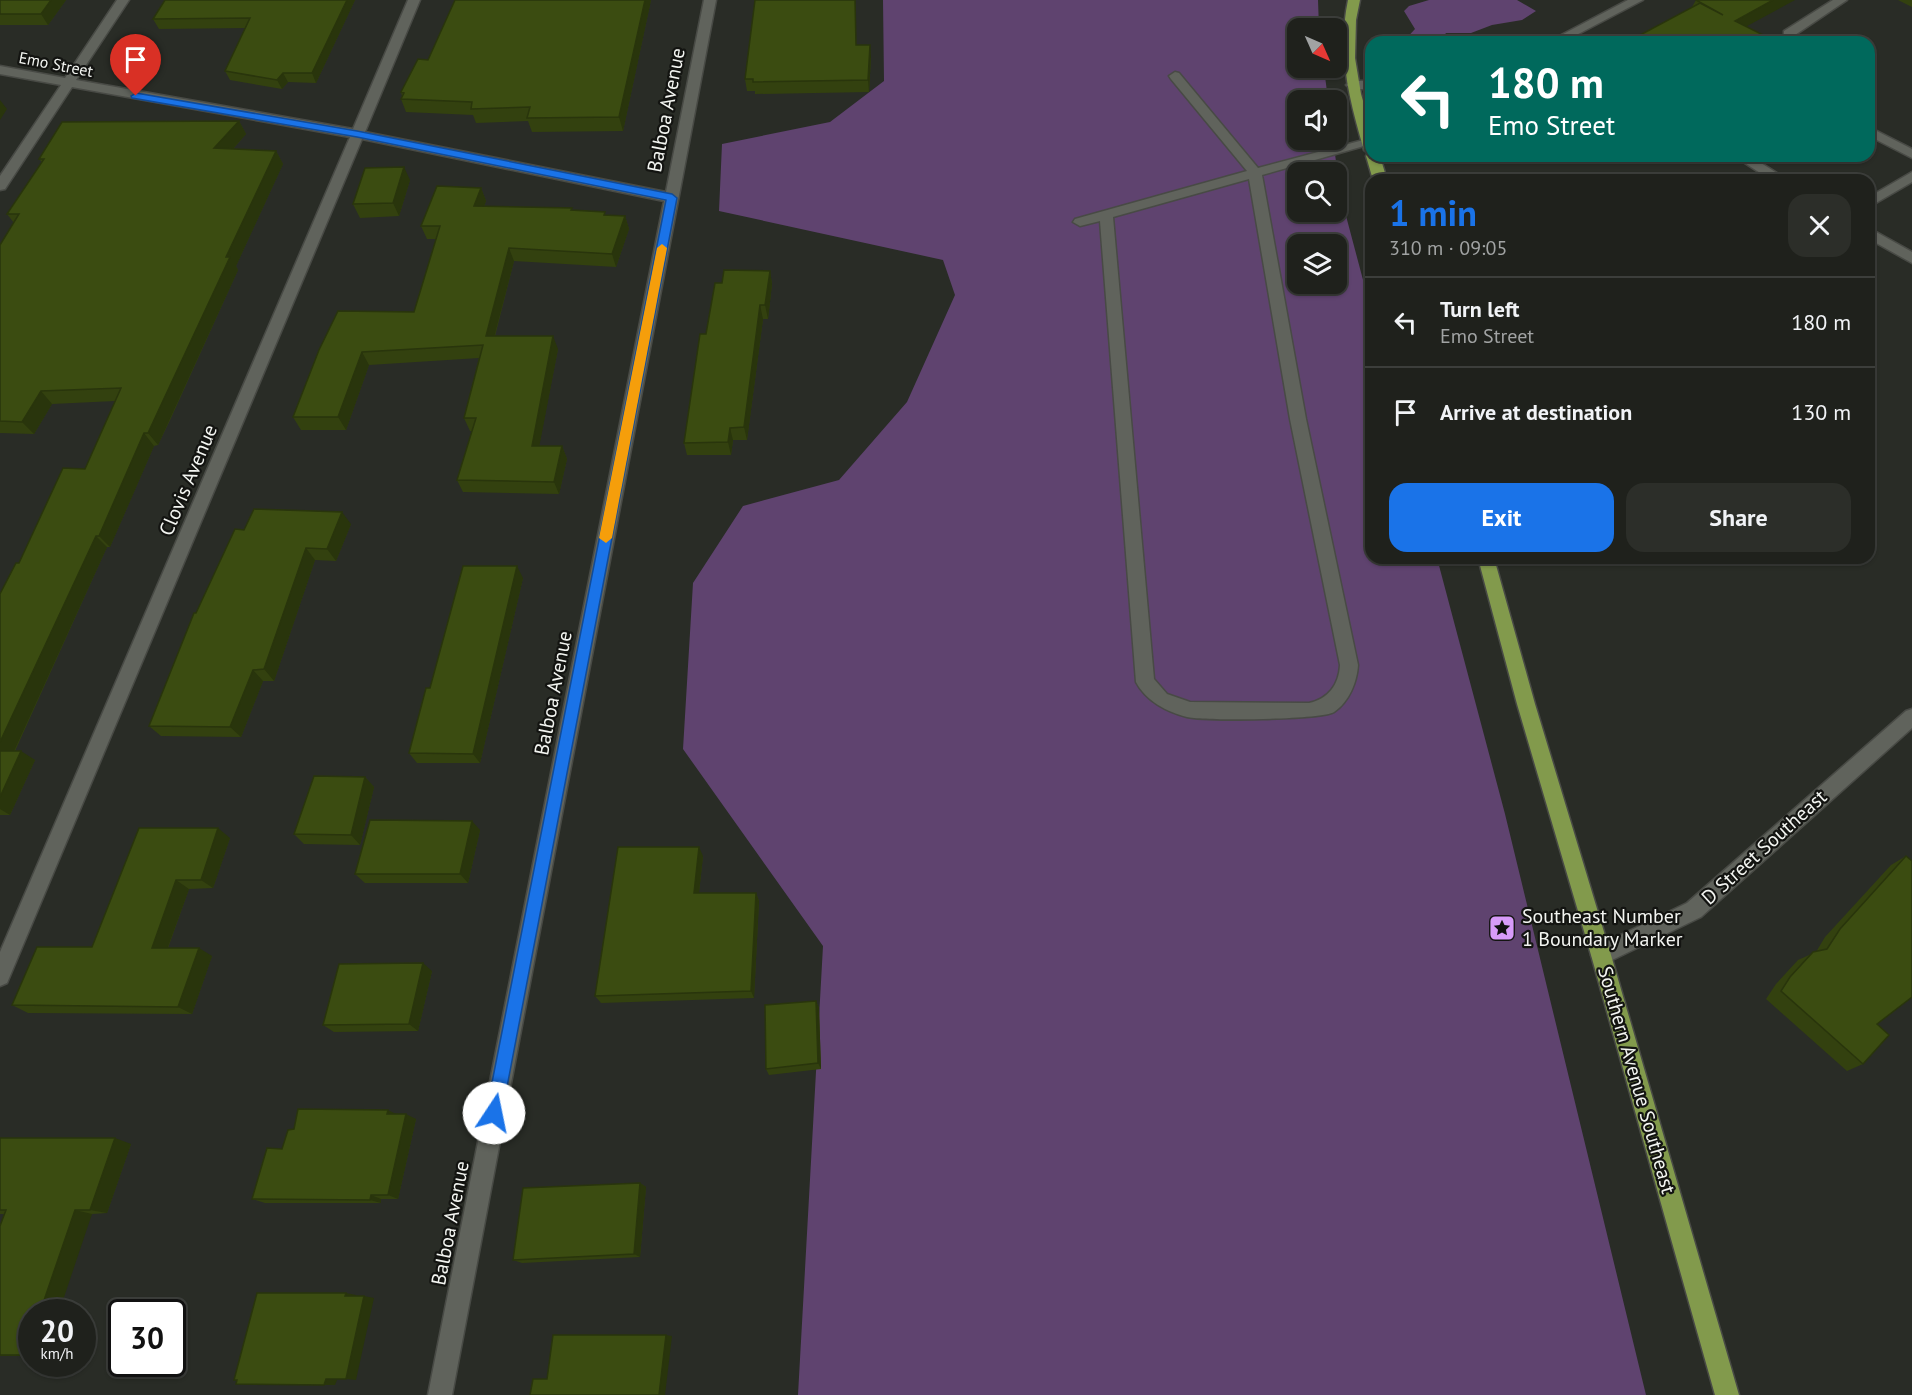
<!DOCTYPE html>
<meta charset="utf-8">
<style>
body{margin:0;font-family:"PT Sans",sans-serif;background:#2c2e29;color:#f1f3f6;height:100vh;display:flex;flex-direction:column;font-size:22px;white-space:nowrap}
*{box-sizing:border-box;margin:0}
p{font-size:20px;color:#a1a3a3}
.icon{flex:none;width:33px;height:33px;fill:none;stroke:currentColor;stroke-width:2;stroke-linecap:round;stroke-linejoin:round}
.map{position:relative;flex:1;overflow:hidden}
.sheet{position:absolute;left:1365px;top:174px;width:510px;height:390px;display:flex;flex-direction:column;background:#1f211c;border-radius:18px;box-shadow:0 2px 4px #0004,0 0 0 2px #3c3e3b}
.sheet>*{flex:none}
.guide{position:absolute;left:1365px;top:36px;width:510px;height:126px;border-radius:18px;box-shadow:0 2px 4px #0004,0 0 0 2px #3c3e3b;background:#00695c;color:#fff;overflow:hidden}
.needle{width:39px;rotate:135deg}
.controls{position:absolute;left:1287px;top:18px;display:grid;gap:12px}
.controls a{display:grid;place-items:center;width:60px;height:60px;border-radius:12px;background:#1f211c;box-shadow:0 2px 4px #0004,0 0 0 2px #3c3e3b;font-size:30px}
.speed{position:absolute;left:18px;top:1299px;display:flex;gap:12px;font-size:30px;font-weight:700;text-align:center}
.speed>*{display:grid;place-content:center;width:78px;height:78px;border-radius:50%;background:#1f211c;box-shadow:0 2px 4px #0004,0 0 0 2px #3c3e3b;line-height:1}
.speed small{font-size:15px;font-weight:400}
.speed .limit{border:3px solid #111;border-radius:9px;background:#fff;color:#111}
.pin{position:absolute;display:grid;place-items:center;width:51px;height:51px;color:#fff;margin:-62px -26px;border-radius:50% 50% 50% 0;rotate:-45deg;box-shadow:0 0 6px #0007}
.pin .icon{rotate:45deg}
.me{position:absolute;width:66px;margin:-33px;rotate:11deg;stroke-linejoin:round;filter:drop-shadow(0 0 4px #0008)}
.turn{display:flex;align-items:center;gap:21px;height:126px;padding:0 24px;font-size:27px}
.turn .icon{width:78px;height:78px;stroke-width:2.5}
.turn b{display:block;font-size:42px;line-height:51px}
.round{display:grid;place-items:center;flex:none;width:63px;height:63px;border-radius:18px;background:#2c2e29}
.summary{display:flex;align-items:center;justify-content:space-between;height:102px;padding:0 24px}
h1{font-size:36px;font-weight:700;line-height:45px;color:#1a73e8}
.primary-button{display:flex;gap:12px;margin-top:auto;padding:12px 24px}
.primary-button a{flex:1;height:69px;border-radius:18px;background:#1a73e8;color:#fff;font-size:24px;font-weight:700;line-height:69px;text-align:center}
.primary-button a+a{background:#2c2e29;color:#f1f3f6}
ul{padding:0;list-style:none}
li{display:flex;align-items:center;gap:18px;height:90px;padding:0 24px;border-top:2px solid #3c3e3b}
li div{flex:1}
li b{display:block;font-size:22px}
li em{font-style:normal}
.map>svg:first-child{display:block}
.green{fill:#5f436f;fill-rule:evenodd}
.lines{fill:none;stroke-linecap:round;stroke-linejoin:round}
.minor-casing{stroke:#484a45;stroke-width:3}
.major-casing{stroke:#484a45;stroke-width:3}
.minor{fill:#60635c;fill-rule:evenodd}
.major{fill:#829a4c;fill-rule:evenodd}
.wall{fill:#33410f}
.shaded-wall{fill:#29350c}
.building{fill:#3b4c11;stroke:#29350c;stroke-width:1.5}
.route{fill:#1a73e8;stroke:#114b97;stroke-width:1.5}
.slow{fill:#f59e0b}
.labels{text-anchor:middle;stroke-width:4.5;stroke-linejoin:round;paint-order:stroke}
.far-street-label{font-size:16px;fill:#f3f5f1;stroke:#131411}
.street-label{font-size:20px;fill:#f3f5f1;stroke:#131411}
.poi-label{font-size:20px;fill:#f3f5f1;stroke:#131411;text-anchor:start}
</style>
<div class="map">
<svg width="1912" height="1395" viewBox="0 0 1912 1395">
<rect width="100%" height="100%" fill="#292c26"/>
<path class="green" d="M883,0H1318L1319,28H1298V68H1324L1328,100H1298V140H1333L1341,197L1371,310V558H1437L1505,814L1646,1395H798L823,946L683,749L693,583L743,506L839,480L907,402L955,295L943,260L719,211L722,144L830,122L884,81ZM1298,172H1336V212H1298ZM1298,244H1336V284H1298Z
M1429,0H1517L1536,11L1522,20L1492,25L1471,33H1446L1443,37L1448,42H1403L1415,29L1404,11L1409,6Z"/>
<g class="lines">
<defs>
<path id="minor" d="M117,0H129L76,80L353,129L408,0H420L365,132L666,192L704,0H716L452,1395H428L664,201L362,139L7,983L0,986V952L350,137L72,87L5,189L0,190V176L61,85L0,74V66L65,78Z
M1628,0H1643L1563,42H1548Z
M1833,0H1847L1792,37H1784V31Z
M1175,72L1179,73L1258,168L1371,138V144L1262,175L1306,419L1358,665C1357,682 1349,702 1334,712C1322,720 1204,721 1187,717C1167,712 1146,701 1136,682L1100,221L1080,226L1073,222L1075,219L1247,171L1171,79L1169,76ZM1249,179L1290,419L1340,665C1339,685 1328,699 1309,703L1190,702L1167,694L1154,679L1113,217Z
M1371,81V89H1352L1346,85L1352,81Z
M1869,127L1912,149V158L1869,136Z
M1734,156H1750L1788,180H1771Z
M1912,172V182L1869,207V197Z
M1869,228L1912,252V263L1869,239Z
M1912,709V728L1701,917L1608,962L1601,965L1594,962L1591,955L1594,948L1687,903L1906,711Z"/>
<path id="major" d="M1348,0H1360L1356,20L1355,58L1361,94L1371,128V156H1380L1387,180H1373L1366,156L1368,153L1364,150C1349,99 1337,53 1348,0Z
M1478,558H1494L1535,704L1611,955L1739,1395H1715L1591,955L1517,704Z"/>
</defs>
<use href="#minor" class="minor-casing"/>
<use href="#major" class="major-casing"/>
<use href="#minor" class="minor"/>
<use href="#major" class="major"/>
</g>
<path class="wall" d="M0,0H66L48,25H0Z
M355,0L316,83L288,82L282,89L230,80L225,71L246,28L159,29L153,19Z
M651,0L623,131L532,132L528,121L476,123L473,115L406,112L401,99L402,96L401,92Z
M1696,0H1795L1692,7Z
M1898,0H1912V7Z
M857,45L871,57L869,92L755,94V91H747L745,79Z
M239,121L246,134L233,149L276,151L283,164L236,266L238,270L171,418L158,445L154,446L110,547H107L15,751L35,760L10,815H0V594L19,563L85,469L115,401L52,404L34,434L0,433V245L14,223L7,214L42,162L39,159Z
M410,180L399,216L360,218L353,204Z
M481,188L486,201L484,206L572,210L606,215L625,216L629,229L616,267L514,261L495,336L558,349L539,446H562L567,459L559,494L463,492L457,480L472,431H470L464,418L479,358L369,365L346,430H301L293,417L319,350L414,312L436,239H427L421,226Z
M770,271L772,284L768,319H763L747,440H733L731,455H687L684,443L706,334L722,283Z
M351,524L336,561L315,560L274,681H263L241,737L161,736L149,726L196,613L244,530Z
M523,578L480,763H417L409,753L430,688Z
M365,777L374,787L360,845L304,844L294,834Z
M480,830L468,883H365L355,874Z
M230,838L213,888L189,889L168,948L212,956L192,1014L28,1013L12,1005L92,947Z
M703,856L699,893H756L759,901L754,998L601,1003L595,996Z
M1906,856L1877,1024L1863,1064L1847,1071L1766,999L1776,984L1798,960L1816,952L1825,937L1891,865Z
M432,971L418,1031L334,1032L323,1025Z
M816,1001L819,1008L821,1069L769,1075L766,1069Z
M396,1114L416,1119L398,1199H381V1203H265L252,1199L294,1129Z
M0,1138L131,1144L107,1213L92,1214L32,1312V1356H0V1226L4,1214H0Z
M640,1183L646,1187L640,1257L522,1263L513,1260Z"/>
<path class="shaded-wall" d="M51,0H66L48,25L41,14Z
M347,0H355L316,83L312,73Z
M645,0H651L623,131L619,117Z
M1773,0H1795L1725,38L1735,21Z
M870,45L871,57L869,92L868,80Z
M283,73L288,82L282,89L277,80Z
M0,100L7,109L0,120Z
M239,121L246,134L222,161L214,148Z
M276,151L283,164L236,266L238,270L158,445L148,433L226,257Z
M404,167L410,180L399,216L393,203Z
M481,188L486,201L479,219L474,206Z
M625,216L629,229L616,267L612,254Z
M509,248L514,261L491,349L486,336Z
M770,271L772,284L768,319L765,305Z
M760,305L763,319L747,440L744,427Z
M553,336L558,349L537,458L532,446Z
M362,352L369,365L346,430L338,417Z
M41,391L52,404L34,434L22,422Z
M730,428L733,440L731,455L728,442Z
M144,433L154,446L110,547L99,536Z
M562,446L567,459L559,494L554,482Z
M342,512L351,524L336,561L327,549Z
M96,536L107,547L10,760L0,753V742Z
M306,548L315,560L274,681L264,669Z
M517,566L523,578L480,763L473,754Z
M253,670L263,681L241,737L230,727Z
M21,751L35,760L10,815L0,809V797Z
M365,777L374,787L360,845L351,835Z
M472,821L480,830L468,883L460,874Z
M218,828L230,838L213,888L201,880Z
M699,847L703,856L698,901L694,893Z
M176,880L189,889L165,955L152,948Z
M756,893L759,901L754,998L751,991Z
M199,948L212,956L192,1014L178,1007Z
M423,963L432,971L418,1031L409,1024Z
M816,1001L819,1008L821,1069L818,1063Z
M388,1110L398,1115L387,1114Z
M406,1114L416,1119L398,1199L388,1195Z
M115,1138L131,1144L107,1213L90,1210Z
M640,1183L646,1187L640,1257L634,1254Z
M371,1195L381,1199V1203L370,1200Z
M75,1210L92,1214L59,1312H40Z
M346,1293L356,1295L355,1298L345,1296Z
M364,1296L374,1298L356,1380L346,1379Z
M666,1335L672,1336L665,1395H659Z
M32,1337V1355H25Z
M326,1379L337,1380L335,1385H324Z"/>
<path class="building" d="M0,0H51L41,14H0Z
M165,0H347L312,73H283L277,80L225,71L250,18L153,19Z
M455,0H645L619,117L527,118L530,107L471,109L472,102L401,99L404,93L401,92L418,59L428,60Z
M755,0H855L856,45H870L868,80L753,82V79H745Z
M1696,0H1773L1735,21L1777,42H1627L1700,3L1723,15Z
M239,121L214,148L276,151L226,257H230L161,405L148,433H144L99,536H96L0,742V594L16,563H19L63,468L85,469L121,388L41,391L22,422L0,421V245L19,214H7L44,159H39L62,122Z
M404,167L393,203L353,204L365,168Z
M437,186L481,188L474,206L572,208L571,210L605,212L604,215L625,216L612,254L509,248L486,336H553L532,446H562L554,482L457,480L476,418H464L483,345L362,352L338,417H293L319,350L338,311L414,312L440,226H421Z
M724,270L770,271L765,305H760L744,427L730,428L728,442L684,443L700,334H706L715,283H722Z
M254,509L342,512L327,549L306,548L264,669L253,670L230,727L149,726L194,613H196L235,529L244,530Z
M463,566H517L473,754L409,753L426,688H430Z
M0,751H21L0,797Z
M314,776L365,777L351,835L294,834Z
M370,820L472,821L460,874H355Z
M139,828H218L201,880H176L152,948H199L178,1007L12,1005L37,947H92Z
M618,847H699L694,893H756L751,991L595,996Z
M1906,856L1912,861V997L1877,1024L1889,1035L1863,1064L1781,991L1790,977L1813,952L1827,949L1840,929Z
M423,963L409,1024L323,1025L339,964Z
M816,1001L818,1063L766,1069L765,1005Z
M298,1109L388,1110L387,1114H406L388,1195H371L370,1200L252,1199L267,1148L282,1149L288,1130L294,1129Z
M0,1138H115L90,1210H75L40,1312H32V1337L25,1355H0V1226L6,1210H0Z
M640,1183L634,1254L513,1260L523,1188Z
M257,1293H346L345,1296H364L346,1379H326L324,1385L236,1384L237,1380H234Z
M553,1335H666L659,1395H530L533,1379H547Z"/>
<path class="route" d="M136,93L357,131L672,194L677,198L502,1113L500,1119L494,1122L488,1119L486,1113L666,200L357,137L132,98L131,96Z"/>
<path class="slow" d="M662,244L667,248L612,538L606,543L599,538L657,248Z"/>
<defs>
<symbol id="sight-square" viewBox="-11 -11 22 22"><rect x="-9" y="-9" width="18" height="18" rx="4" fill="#d79bf9" stroke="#131411"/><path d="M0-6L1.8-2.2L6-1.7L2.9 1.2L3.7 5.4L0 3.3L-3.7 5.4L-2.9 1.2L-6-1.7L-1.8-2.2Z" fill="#111"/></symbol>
</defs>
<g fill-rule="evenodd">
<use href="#sight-square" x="1487" y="913" width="30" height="30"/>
</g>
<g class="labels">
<g class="far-street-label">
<text transform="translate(56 64) rotate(11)" y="6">Emo Street</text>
</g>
<g class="street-label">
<text transform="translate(666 110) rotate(-79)" y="7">Balboa Avenue</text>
<text transform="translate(188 480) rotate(-67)" y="7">Clovis Avenue</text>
<text transform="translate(553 693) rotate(-79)" y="7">Balboa Avenue</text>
<text transform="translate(1764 847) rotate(-42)" y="7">D Street Southeast</text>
<text transform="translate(1637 1080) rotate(74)" y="7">Southern Avenue Southeast</text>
<text transform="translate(450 1223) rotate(-79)" y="7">Balboa Avenue</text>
</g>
<g class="poi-label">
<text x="1522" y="923">Southeast Number<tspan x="1522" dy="23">1 Boundary Marker</tspan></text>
</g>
</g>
</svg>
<div class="controls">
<a><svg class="needle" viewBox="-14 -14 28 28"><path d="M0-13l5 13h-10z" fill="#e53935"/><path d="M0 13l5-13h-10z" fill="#a1a3a3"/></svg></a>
<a><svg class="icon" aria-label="sound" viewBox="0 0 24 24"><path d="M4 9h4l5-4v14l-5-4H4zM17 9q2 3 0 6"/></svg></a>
<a><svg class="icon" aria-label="search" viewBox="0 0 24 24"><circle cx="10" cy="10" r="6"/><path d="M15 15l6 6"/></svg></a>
<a><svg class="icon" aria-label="layers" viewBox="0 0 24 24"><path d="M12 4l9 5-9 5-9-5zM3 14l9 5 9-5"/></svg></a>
</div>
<div class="speed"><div>20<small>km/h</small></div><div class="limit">30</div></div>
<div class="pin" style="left:136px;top:96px;background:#d93025"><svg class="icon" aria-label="arrive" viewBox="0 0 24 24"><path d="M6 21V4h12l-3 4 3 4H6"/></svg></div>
<svg class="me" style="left:494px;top:1113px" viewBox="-20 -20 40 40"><circle r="19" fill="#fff"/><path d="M0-13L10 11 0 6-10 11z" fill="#1a73e8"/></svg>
<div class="guide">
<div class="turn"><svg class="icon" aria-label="left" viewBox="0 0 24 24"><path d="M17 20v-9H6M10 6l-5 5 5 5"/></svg><div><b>180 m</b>Emo Street</div></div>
</div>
<section class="sheet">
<div class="summary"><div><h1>1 min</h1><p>310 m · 09:05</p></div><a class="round"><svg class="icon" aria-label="close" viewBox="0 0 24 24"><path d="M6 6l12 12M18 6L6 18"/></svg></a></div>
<ul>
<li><svg class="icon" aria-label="left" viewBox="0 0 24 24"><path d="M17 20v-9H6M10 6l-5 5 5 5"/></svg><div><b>Turn left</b><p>Emo Street</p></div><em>180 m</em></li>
<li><svg class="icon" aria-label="arrive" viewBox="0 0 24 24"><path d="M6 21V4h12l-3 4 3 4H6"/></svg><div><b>Arrive at destination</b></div><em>130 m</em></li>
</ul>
<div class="primary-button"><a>Exit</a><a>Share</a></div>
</section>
</div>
